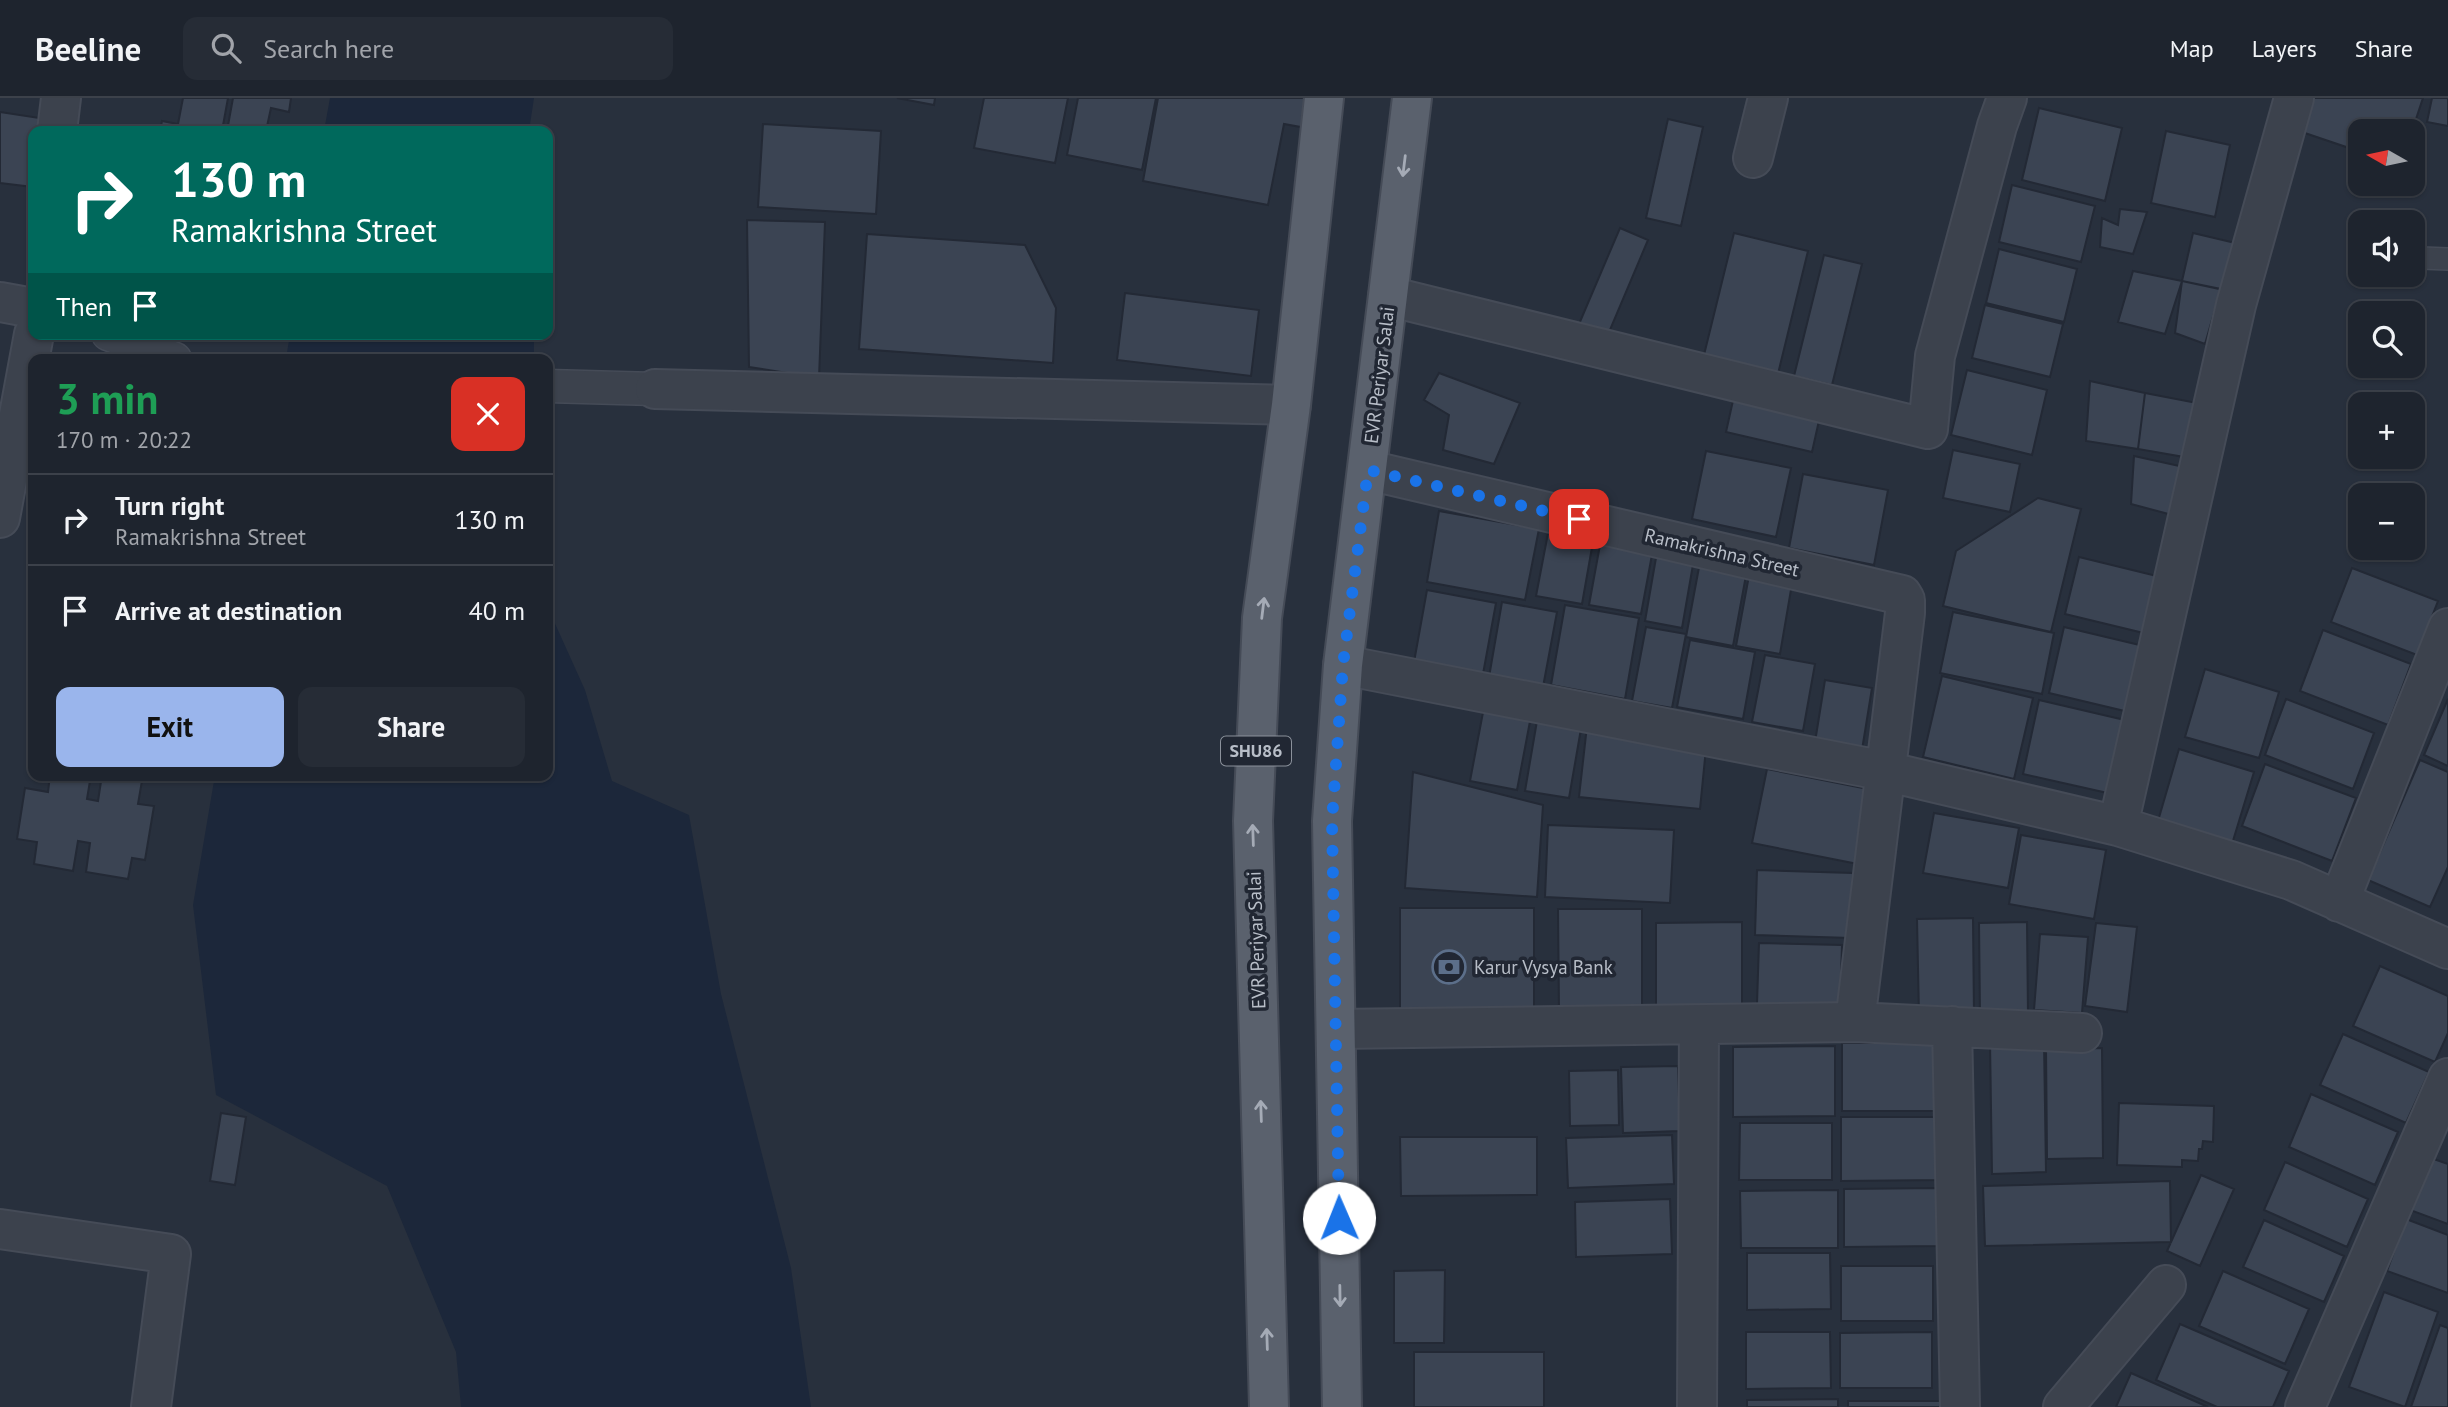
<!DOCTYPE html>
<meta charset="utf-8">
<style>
body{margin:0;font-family:"PT Sans",sans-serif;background:#262c36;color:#f1f3f6;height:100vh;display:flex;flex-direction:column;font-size:26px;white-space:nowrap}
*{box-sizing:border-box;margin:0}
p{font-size:23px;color:#a1a4aa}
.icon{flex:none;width:38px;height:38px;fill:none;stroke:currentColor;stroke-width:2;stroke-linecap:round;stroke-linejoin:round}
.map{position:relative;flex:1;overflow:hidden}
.panel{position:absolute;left:28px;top:256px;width:525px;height:427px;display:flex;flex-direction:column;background:#1e242e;border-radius:14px;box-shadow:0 2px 5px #0004,0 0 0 2px #3c414a}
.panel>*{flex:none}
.banner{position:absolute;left:28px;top:28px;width:525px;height:214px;border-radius:14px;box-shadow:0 2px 5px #0004,0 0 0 2px #3c414a;background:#00695c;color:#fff;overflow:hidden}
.needle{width:46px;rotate:279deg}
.buttons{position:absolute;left:2348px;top:21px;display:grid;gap:14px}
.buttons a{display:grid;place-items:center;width:77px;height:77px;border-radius:14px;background:#1e242e;box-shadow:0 2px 5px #0004,0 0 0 2px #3c414a;font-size:35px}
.pin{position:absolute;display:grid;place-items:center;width:60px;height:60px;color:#fff;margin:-30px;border-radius:14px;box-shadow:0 4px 10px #0006}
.me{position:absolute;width:77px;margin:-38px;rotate:359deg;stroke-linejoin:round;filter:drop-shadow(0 0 5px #0008)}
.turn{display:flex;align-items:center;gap:24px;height:147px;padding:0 28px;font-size:32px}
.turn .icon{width:91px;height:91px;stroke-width:2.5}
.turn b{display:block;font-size:49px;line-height:60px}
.then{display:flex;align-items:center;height:66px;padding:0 28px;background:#0003;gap:14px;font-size:26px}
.round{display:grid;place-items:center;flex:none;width:74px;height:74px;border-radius:14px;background:#262c36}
.overview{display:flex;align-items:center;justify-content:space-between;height:119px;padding:0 28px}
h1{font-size:42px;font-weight:800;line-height:52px;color:#1e9e55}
.cta{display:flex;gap:14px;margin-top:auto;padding:14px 28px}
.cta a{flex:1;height:80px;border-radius:14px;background:#9ab5ec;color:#111;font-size:28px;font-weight:800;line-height:80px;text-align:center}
.cta a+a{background:#262c36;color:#f1f3f6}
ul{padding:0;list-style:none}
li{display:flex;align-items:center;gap:21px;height:91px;padding:0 28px;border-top:2px solid #3c414a}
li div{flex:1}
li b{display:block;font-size:26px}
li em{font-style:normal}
header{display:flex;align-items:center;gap:42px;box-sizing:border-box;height:98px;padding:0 35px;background:#1e242e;border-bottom:2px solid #3c414a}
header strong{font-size:33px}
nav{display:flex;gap:38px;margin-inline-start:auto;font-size:24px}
.search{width:490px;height:63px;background:#262c36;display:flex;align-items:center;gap:18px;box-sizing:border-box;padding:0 24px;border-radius:14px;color:#a1a4aa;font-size:26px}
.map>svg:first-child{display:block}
.water{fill:#1c273a}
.building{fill:#3b4453;stroke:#232935;stroke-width:2}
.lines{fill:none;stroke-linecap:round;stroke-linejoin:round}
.service-casing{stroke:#454b57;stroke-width:24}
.pedestrian-casing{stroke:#454b57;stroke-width:35}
.minor-casing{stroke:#454b57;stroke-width:42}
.primary-casing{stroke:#454b57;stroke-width:42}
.service{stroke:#3c424d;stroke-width:21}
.pedestrian{stroke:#3c424d;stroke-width:32}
.minor{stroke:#3c424d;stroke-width:38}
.primary{stroke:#5a616d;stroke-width:38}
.oneway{stroke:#a5abb6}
.route{stroke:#1a73e8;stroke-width:12;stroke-dasharray:0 21.6}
.labels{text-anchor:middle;stroke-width:7;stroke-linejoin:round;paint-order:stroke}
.shield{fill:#212733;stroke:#8b919b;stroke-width:2}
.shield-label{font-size:18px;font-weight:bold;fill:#b8bec8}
.street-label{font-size:19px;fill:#b8bec8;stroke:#212733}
.poi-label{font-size:19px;fill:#b8bec8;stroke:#212733;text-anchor:start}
</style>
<header>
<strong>Beeline</strong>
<div class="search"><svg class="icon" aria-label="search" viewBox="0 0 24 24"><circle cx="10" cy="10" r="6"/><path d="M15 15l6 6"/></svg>Search here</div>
<nav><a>Map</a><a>Layers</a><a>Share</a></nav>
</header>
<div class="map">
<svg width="2448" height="1309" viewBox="0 0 2448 1309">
<rect width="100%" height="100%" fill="#28303d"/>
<path class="water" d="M330,0H534L529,33H324Z
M290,236H534V261H286Z
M548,510L585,592L612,683L689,717L721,896L791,1170L811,1309H461L456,1254L387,1088L216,997L193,807L215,677H548Z"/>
<path class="building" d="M183,0H228L222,33H160L162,23L178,26Z
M233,0H291L289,14L271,10L266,33H227Z
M897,0H935L934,7Z
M984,0H1068L1055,65L974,50Z
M1078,0H1156L1142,72L1067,57Z
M1158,0H1312L1306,30L1284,26L1268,107L1143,83Z
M2303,0H2423L2412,33H2361V54L2293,31Z
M2432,0H2448V28L2427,24Z
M2039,10L2122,30L2105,103L2022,82Z
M0,14L46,21L45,33H33V89L0,85Z
M1668,21L1703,29L1681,128L1646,120Z
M763,26L881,33L876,116L758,109Z
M2166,33L2230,47L2215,119L2151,105Z
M2012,87L2095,108L2081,164L1999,144Z
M2120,111L2147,114L2133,156L2100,149L2102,120L2118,127Z
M747,122L825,124L819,280L749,269Z
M1620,130L1648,142L1607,239L1579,226Z
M1734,135L1808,153L1776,284L1702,265Z
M2193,135L2248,148L2238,195L2182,183Z
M867,136L1025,147L1056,210L1053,265L859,251Z
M1999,151L2077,171L2064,224L1986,205Z
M1824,157L1862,166L1832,287L1794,278Z
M2133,173L2182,183L2165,236L2118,224Z
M2182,183L2221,191L2205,246L2175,235Z
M1125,195L1259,212L1251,278L1117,262Z
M1985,207L2063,226L2050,279L1972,260Z
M1967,272L2047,292L2032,357L1951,337Z
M1439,275L1520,305L1494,366L1443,352L1449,317L1424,302Z
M2090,283L2145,295L2138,351L2086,343Z
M2145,295L2197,305L2190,360L2138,351Z
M1734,298L1820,318L1812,354L1726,334Z
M1953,352L2020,366L2010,414L1943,400Z
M1706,353L1791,370L1776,439L1692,421Z
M2134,358L2184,369L2176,418L2131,406Z
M1803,376L1888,392L1874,467L1789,450Z
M2038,400L2081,411L2051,534L1943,508L1956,453Z
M1439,413L1539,431L1525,502L1427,484Z
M1549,430L1594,438L1582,506L1536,498Z
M1602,436L1654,446L1641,516L1589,507Z
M1657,454L1694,461L1682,530L1645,523Z
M2079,459L2169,481L2156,538L2065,516Z
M1700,464L1747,472L1733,548L1686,539Z
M2352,470L2438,503L2417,557L2331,524Z
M1750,472L1793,480L1780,556L1736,548Z
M1427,492L1496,505L1483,576L1414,564Z
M1502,504L1557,514L1543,589L1489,579Z
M1565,507L1639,520L1625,601L1551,587Z
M1953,514L2054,535L2042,596L1940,575Z
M1646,529L1686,536L1672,610L1632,603Z
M2064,529L2148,549L2133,615L2049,595Z
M2323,532L2411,566L2388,627L2300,593Z
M1690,542L1755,554L1743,621L1677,609Z
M1765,557L1815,566L1803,633L1752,624Z
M2205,571L2279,594L2259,660L2185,639Z
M1942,578L2033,600L2014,681L1923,659Z
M1825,582L1872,590L1862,652L1815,644Z
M2286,601L2374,635L2353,691L2265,657Z
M2448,601V668L2424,657Z
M2039,602L2129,623L2112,696L2023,676Z
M1484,609L1531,618L1517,692L1470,683Z
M1538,617L1582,625L1569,700L1525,693Z
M1587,628L1707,640L1700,711L1579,699Z
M2179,651L2254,674L2232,746L2158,723Z
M2420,662L2448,674V769L2430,809L2368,782Z
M2265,666L2356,700L2332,763L2242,728Z
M1767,671L1878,693L1863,767L1752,745Z
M1413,674L1543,707L1537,799L1405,790Z
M50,677H91L87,701L98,703L102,677H143L138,706L154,708L145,762L132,760L128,781L86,774L90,745L78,743L73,773L34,766L37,744L17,741L25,690L48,694Z
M1934,715L2019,730L2008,790L1923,775Z
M1548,727L1674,732L1670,805L1545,799Z
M2021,737L2106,752L2094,821L2009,806Z
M1757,772L1853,775L1851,840L1755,837Z
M1400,810H1534V919H1400Z
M1558,811H1642V913H1559Z
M1973,820L1974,917L1919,918L1917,821Z
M1742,824V918L1656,919V825Z
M2027,824L2028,917L1980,918L1979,825Z
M2096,825L2137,829L2127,914L2085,908Z
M2040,836L2088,839L2082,915L2034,912Z
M1759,845L1842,847L1840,909L1757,906Z
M2380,868L2448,898V935L2435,964L2353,928Z
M2343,936L2429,974L2406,1025L2320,987Z
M2044,943L2046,1074L1992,1076L1990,944Z
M1842,945H1938V1013H1842Z
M1835,948V1018L1733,1019V949Z
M2102,950L2103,1060L2047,1061L2046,951Z
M1678,968L1680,1033L1623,1035L1621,969Z
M1618,972L1619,1027L1570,1028L1569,973Z
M2311,996L2398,1034L2375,1087L2289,1049Z
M2119,1005L2214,1008L2213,1044L2203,1043L2202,1051H2199L2198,1063L2182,1062V1069L2117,1067Z
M221,1015L246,1019L235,1087L210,1083Z
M1841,1019H1940L1941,1082L1841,1083Z
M1740,1025H1832V1082H1739Z
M1672,1037L1674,1086L1568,1090L1566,1040Z
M1400,1039H1537V1097L1401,1098Z
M2428,1059L2448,1066V1126L2410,1112Z
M2285,1064L2368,1101L2347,1149L2264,1112Z
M2201,1077L2234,1091L2200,1168L2167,1153Z
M2170,1083L2171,1144L1985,1148L1983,1088Z
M1938,1090V1148L1844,1149V1091Z
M1838,1092V1150H1741L1740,1093Z
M1670,1101L1672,1156L1576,1159L1575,1104Z
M2406,1121L2448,1137V1195L2387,1173Z
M2264,1122L2344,1158L2324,1204L2243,1169Z
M1747,1155H1830L1831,1211L1747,1212Z
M1841,1168H1933V1223H1841Z
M1445,1172L1444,1245H1394V1173Z
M2223,1173L2309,1211L2285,1266L2199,1228Z
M2384,1194L2438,1214L2405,1309L2349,1289Z
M2180,1226L2289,1273L2273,1309H2217L2156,1282Z
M2440,1227L2448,1230V1309H2411Z
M1746,1234H1830L1831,1290L1746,1291Z
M1932,1234V1290H1840V1235Z
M1414,1254H1544V1309H1414Z
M2131,1275L2208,1309H2116Z
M1838,1301V1309H1747V1302Z
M1848,1303H1940V1309H1848Z"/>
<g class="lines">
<defs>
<path id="service" d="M2422,160L2448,161"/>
<path id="pedestrian" d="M108,236L175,261
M548,288L655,291"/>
<path id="minor" d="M57,33L61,0
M1753,60L1768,0
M1388,198L1928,331L1935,258L1997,28L2007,0
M0,204L33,210
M655,291L1291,307
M1368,372L1902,497L1905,502V515L1855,924
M0,420L34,236
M1343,567L1885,673L2118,728L2291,782L2448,851
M2118,728L2236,207L2294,0
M2339,804L2448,530
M1952,928L1960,1309
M1336,931L1855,924L2082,935
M0,1131L171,1156L151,1309
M1697,1309L1699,927
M2063,1309L2166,1187
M2305,1309L2448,980"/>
<path id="primary" d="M1269,1309L1253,723L1262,520L1291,307L1324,0
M1342,1309L1332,723L1343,567L1412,0"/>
</defs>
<use href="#service" class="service-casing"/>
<use href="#pedestrian" class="pedestrian-casing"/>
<use href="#minor" class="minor-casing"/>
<use href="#primary" class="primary-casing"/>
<use href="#service" class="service"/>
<use href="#pedestrian" class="pedestrian"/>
<use href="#minor" class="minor"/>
<use href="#primary" class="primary"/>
</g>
<defs><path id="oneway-shaft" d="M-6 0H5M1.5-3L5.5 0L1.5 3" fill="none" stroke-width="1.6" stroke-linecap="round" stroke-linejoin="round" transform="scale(1.75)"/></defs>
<g class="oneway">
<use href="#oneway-shaft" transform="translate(1404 68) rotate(97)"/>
<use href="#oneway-shaft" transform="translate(1263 510) rotate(-83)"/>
<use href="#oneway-shaft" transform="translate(1253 737) rotate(-92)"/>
<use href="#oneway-shaft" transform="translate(1261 1013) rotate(-92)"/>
<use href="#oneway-shaft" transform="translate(1340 1198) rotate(89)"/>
<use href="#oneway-shaft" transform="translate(1267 1241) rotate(-92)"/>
</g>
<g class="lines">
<path class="route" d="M1339,1120L1332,723L1343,567L1368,372L1579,421"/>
</g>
<defs>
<symbol id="bank-ring" viewBox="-11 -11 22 22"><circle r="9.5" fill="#212733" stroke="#5c6f8a" stroke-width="1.5"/><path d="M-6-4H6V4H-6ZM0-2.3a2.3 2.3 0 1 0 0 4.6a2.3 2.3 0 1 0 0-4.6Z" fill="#5c6f8a"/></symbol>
</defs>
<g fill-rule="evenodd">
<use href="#bank-ring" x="1430" y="850" width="38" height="38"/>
</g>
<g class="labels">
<rect class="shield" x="1221" y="638.5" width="70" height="29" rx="5"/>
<g class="shield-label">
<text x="1256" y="659">SHU86</text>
</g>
<g class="street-label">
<text transform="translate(1379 277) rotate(-83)" y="7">EVR Periyar Salai</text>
<text transform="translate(1722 454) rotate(13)" y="7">Ramakrishna Street</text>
<text transform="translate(1256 842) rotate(-92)" y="7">EVR Periyar Salai</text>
</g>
<g class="poi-label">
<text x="1474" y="876">Karur Vysya Bank</text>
</g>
</g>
</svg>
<div class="buttons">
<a><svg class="needle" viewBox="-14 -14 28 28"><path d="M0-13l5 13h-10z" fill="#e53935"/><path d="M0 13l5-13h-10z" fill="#a1a4aa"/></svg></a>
<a><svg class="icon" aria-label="sound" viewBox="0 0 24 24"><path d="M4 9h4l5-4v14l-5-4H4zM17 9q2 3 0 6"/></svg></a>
<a><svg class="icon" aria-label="search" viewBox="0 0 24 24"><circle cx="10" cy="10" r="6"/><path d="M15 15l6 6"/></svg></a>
<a>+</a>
<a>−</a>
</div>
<div class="pin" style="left:1579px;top:421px;background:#d93025"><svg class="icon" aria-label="arrive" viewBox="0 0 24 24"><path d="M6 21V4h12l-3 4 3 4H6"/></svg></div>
<svg class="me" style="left:1339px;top:1120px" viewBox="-20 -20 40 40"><circle r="19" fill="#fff"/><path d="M0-13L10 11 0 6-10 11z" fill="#1a73e8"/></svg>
<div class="banner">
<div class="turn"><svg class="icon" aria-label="right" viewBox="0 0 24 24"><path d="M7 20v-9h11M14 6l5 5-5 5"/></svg><div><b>130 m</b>Ramakrishna Street</div></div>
<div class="then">Then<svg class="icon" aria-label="arrive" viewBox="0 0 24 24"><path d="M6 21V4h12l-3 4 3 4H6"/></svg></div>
</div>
<section class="panel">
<div class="overview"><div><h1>3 min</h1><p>170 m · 20:22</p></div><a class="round" style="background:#d93025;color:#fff"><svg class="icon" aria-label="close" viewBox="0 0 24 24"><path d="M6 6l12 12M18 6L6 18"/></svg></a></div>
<ul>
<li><svg class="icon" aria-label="right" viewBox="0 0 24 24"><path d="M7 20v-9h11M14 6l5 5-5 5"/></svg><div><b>Turn right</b><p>Ramakrishna Street</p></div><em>130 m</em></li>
<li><svg class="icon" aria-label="arrive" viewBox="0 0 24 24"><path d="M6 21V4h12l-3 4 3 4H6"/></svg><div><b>Arrive at destination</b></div><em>40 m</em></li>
</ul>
<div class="cta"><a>Exit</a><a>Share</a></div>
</section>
</div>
